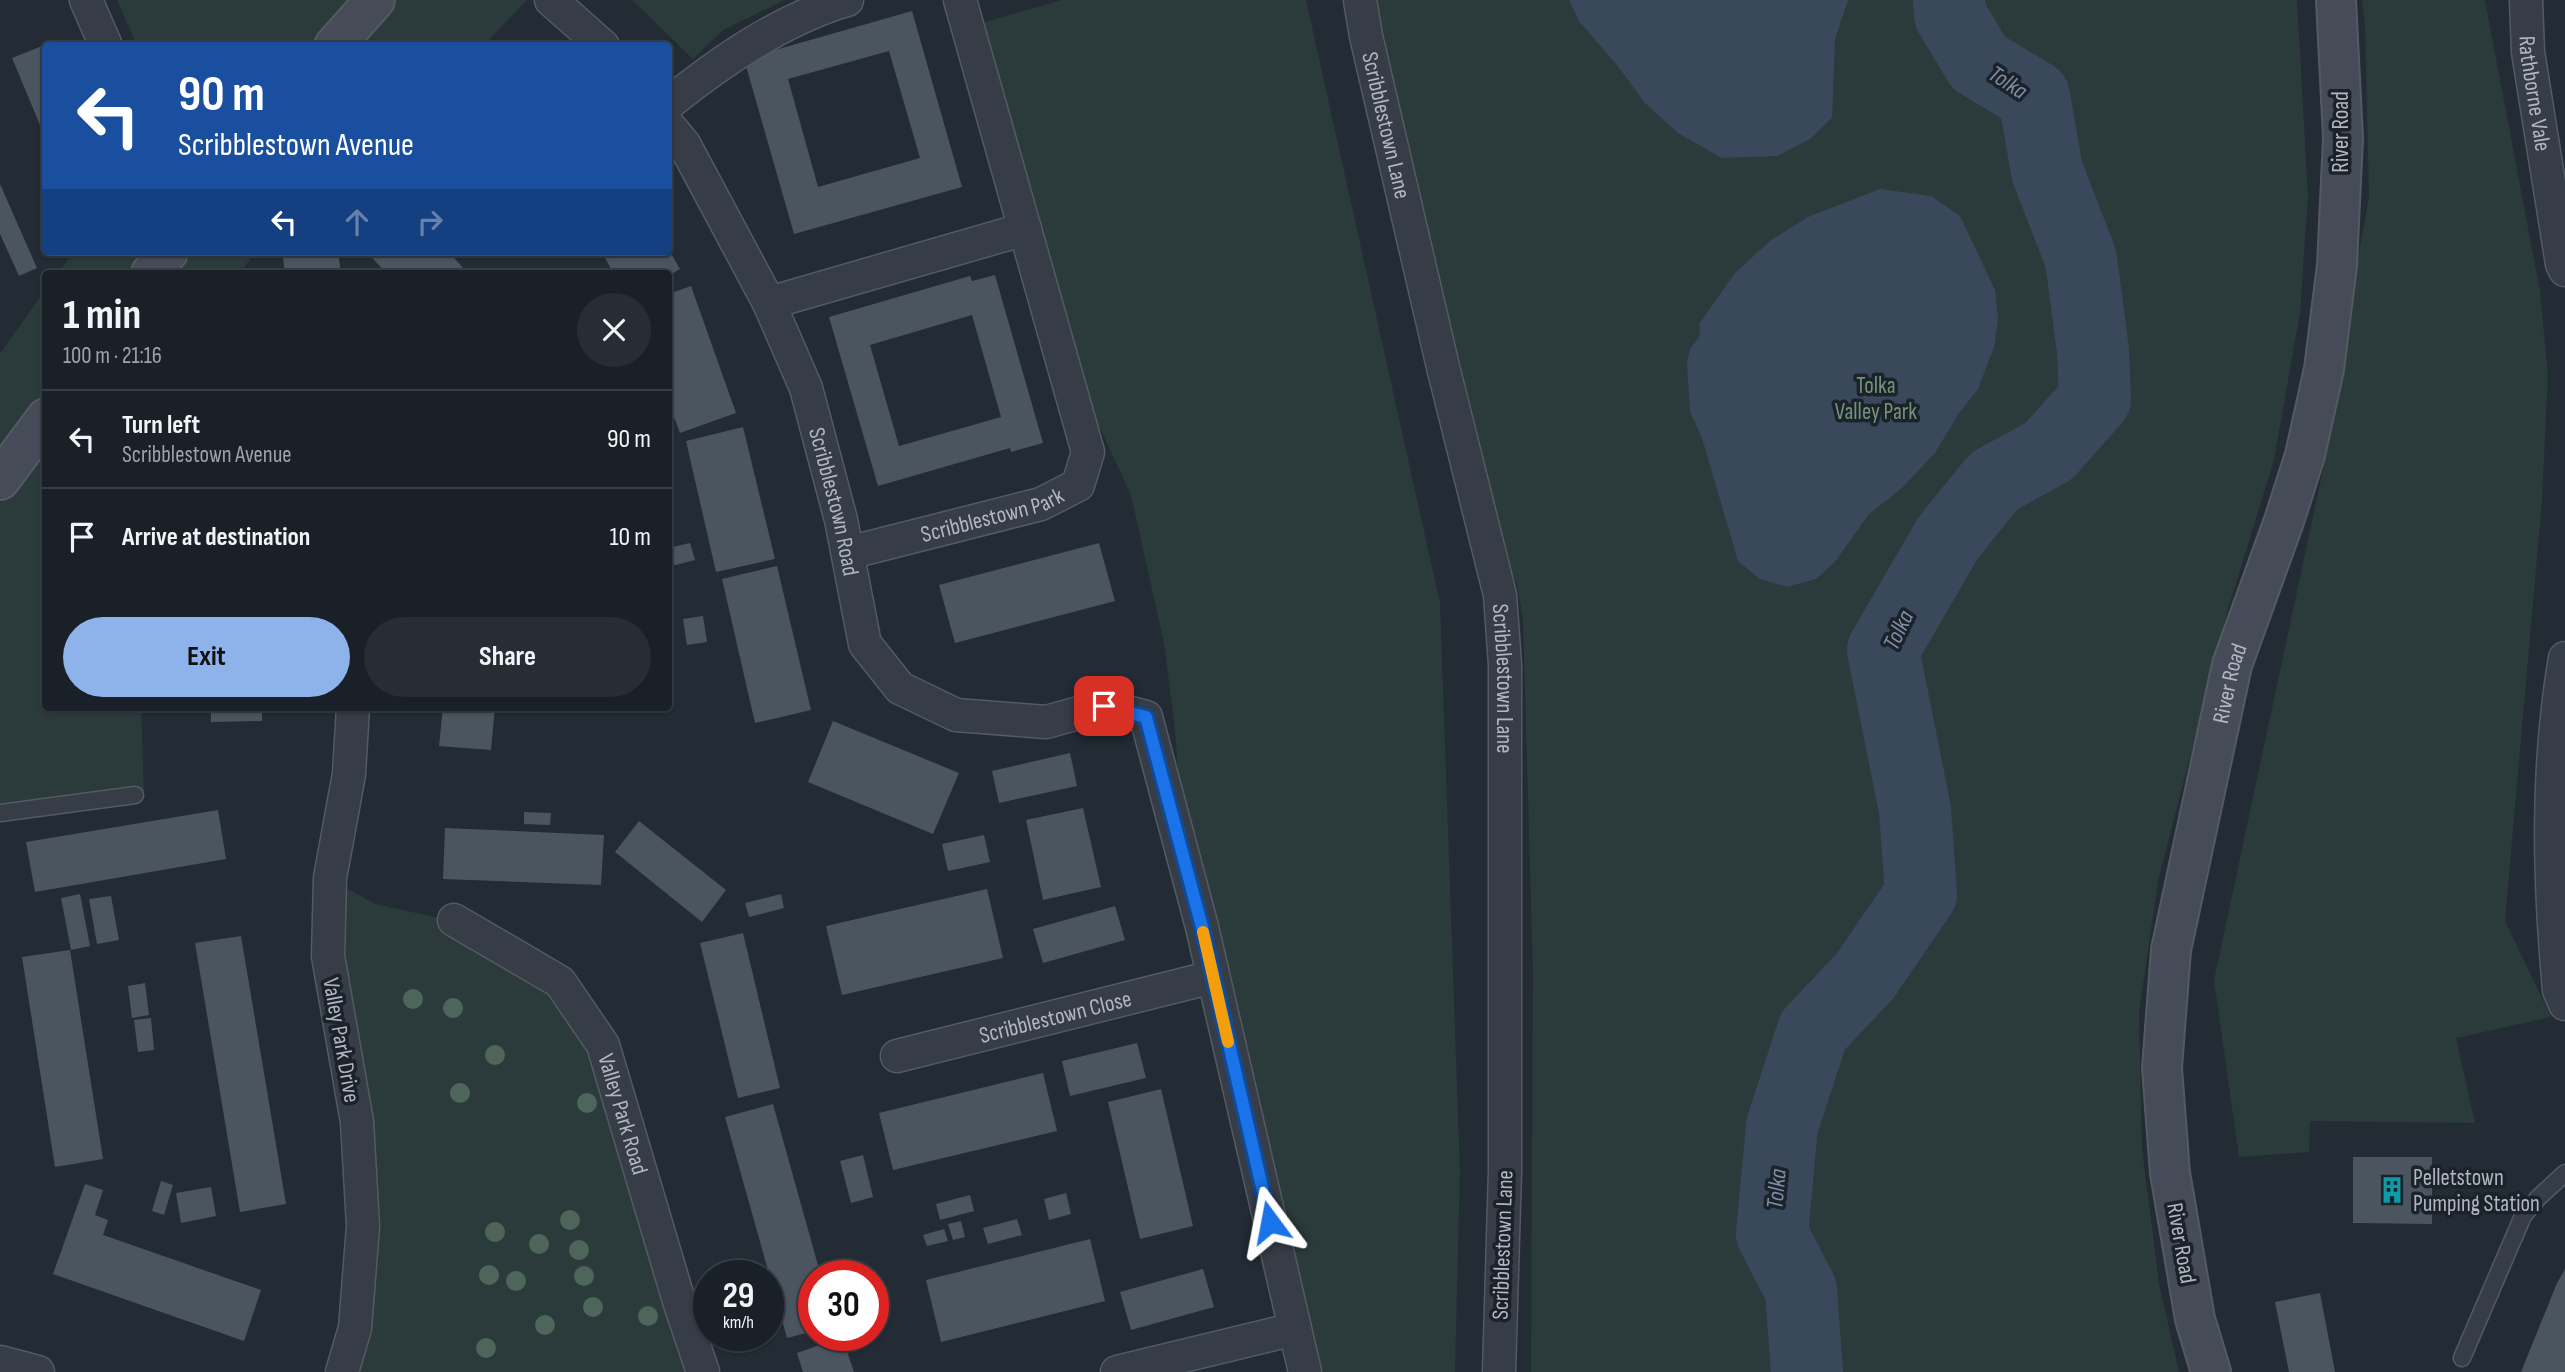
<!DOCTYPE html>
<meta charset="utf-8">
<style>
body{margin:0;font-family:"Sofia Sans Condensed",sans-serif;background:#272d34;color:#f1f3f6;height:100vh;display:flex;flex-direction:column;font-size:26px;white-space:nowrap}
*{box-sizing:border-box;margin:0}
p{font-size:23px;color:#9fa3a8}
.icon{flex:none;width:38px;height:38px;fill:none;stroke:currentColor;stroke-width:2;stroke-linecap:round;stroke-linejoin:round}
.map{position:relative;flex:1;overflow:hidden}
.sheet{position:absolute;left:42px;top:270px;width:630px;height:441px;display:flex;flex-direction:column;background:#1a2028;border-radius:7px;box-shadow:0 2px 5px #0004,0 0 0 2px #383e45}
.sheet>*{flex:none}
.hud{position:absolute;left:42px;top:42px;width:630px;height:214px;border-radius:7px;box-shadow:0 2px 5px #0004,0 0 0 2px #383e45;background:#1a4fa0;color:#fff;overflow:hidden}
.speed{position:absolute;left:693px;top:1260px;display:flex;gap:14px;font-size:35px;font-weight:700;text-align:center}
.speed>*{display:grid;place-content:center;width:91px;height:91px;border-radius:50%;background:#1a2028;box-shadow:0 2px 5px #0004,0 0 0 2px #383e45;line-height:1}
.speed small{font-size:18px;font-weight:400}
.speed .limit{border:10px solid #d22;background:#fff;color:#111}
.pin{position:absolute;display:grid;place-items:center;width:60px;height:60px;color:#fff;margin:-30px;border-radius:14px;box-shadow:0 4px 10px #0006}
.me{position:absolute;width:77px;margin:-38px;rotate:347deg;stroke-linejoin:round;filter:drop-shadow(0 0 5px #0008)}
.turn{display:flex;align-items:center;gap:24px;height:147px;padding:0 21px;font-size:32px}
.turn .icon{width:91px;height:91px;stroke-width:2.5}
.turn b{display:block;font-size:49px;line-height:60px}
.lanes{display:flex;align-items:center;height:66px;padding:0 21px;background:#0003;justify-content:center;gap:35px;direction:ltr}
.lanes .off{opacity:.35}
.round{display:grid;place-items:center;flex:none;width:74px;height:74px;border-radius:37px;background:#272d34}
.head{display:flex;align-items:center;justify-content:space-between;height:119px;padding:0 21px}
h1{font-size:42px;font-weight:700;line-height:52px}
.button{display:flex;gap:14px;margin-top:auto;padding:14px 21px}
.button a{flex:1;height:80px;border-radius:42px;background:#8eb2ea;color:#111;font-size:28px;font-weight:700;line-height:80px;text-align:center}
.button a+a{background:#272d34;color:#f1f3f6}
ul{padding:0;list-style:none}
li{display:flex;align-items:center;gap:21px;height:98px;padding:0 21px;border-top:2px solid #383e45}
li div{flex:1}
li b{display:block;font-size:26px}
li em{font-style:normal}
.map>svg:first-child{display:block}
.green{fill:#2b3b3b}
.water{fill:#3a485c}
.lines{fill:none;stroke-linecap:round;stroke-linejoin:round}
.river{stroke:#3a485c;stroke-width:72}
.building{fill:#4b5560;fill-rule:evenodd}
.lane-casing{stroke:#545a63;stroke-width:19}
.street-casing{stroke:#545a63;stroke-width:35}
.secondary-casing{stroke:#545a63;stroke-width:42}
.lane{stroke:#363d46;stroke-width:16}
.street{stroke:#363d46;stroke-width:32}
.secondary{stroke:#454c58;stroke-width:38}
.tree{fill:#4e655b}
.route-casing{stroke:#114b97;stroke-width:18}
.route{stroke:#1a73e8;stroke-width:12}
.slow{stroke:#f59e0b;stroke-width:12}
.labels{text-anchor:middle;stroke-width:7;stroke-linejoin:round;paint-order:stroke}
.street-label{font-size:23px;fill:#b1b7c2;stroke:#1b222a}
.park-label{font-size:23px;fill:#72957a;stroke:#1b222a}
.poi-label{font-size:23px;fill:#b1b7c2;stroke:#1b222a;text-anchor:start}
.water-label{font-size:24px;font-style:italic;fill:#7c8ea7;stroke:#1b222a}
</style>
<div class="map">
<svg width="2565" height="1372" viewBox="0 0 2565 1372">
<rect width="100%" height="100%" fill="#232b35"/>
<path class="green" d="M117,0H383L344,46L137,45Z
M387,0H527L484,45L348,46Z
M632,0H785L723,30L693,59Z
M1062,0H1306L1440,603L1460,1171L1455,1372H1306L1180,802L1175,730L1164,643L1131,495L1099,426H1082L975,25Z
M1377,0H2297L2308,196L2300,313L2274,460L2229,606L2158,881L2139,1013L2142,1149L2159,1284L2179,1372H1531L1533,973L1523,620L1517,584L1501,548L1380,42Z
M2362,0H2485L2540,292L2548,375L2542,500L2505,921L2551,1017L2456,1038L2475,1123L2310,1121L2309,1152L2239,1157L2214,980L2339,395L2342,343L2369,197L2365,26Z
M74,252H183L167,273H58Z
M186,252H255L240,273H170Z
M45,290V438L0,499V354Z
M45,441L46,707H141L144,792L0,812V503Z
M330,879L375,904L453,921L559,983L603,1046L693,1372H343L357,1328Z"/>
<path class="water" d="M1569,0H1848L1835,39L1832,118L1810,139L1777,156L1722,158L1678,133L1645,103L1617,65L1579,21Z
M1880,189L1931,196L1960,216L1995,290L1998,319L1994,347L1978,389L1959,413L1935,453L1902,488L1869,514L1834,563L1816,579L1787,587L1760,579L1738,561L1702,438L1690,411L1687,363L1690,349L1700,336L1699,324L1735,273L1771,240L1808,217Z"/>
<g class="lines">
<path class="river" d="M1807,1372L1801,1290L1772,1234L1782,1126L1813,1031L1865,976L1921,894L1915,810L1883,650L1948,538L1994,481L2049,451L2095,399L2093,351L2081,259L2047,171L2034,96L1979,63L1950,15L1949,0"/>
</g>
<path class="building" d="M912,11L962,187L794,234L744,59ZM889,51L920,158L818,187L788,79Z
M52,42L53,46H46L45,137L12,58Z
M0,184L37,268L19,276L0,234Z
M668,248L680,269L668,276V273H613L602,252H668Z
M282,252H338L341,273H285Z
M367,252H449L464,269L459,273H386Z
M995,275L1043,443L1011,452L1010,448L878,486L829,317L970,276L972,281ZM972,315L1001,417L899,446L870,345Z
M691,286L736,413L680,433L668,401V294Z
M743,427L775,559L716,572L686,441Z
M690,543L695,560L668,567V548Z
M1099,543L1115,601L955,643L939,585Z
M777,566L811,710L755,723L722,579Z
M703,616L707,642L687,645L683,619Z
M211,707H262V721L211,722Z
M443,707H495L491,750L439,746Z
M833,721L959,773L933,834L808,782Z
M1070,753L1077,786L999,803L992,771Z
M1083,808L1101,887L1043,900L1026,820Z
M218,810L226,859L35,892L26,842Z
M524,812L551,813L550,825L524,824Z
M639,821L726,890L702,922L615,852Z
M445,828L604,835L601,885L443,879Z
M984,835L990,862L948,871L942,844Z
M987,889L1003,958L842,995L826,926Z
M80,894L90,946L71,950L61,898Z
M781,894L784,908L749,917L745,903Z
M111,896L119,940L97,944L89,899Z
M1115,906L1125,940L1043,963L1033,929Z
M743,933L780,1088L738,1098L700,943Z
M241,936L286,1204L240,1212L195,943Z
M70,950L103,1159L55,1167L22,957Z
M145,983L149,1015L132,1018L128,986Z
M151,1018L154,1050L138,1052L134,1020Z
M1137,1043L1146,1078L1070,1096L1062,1061Z
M1043,1073L1057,1131L893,1170L879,1113Z
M1161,1089L1193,1226L1140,1239L1108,1102Z
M773,1104L821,1276H814V1331L787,1338L725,1117Z
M863,1155L873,1197L851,1203L840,1161Z
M2353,1157H2432V1224L2353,1223Z
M161,1181L173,1185L164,1215L152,1211Z
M85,1184L103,1190L95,1215L108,1220L103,1235L261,1290L244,1341L53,1274Z
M211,1187L216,1216L181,1223L176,1193Z
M1066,1193L1071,1214L1049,1220L1044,1199Z
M970,1195L974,1211L940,1220L936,1204Z
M1017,1219L1022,1235L988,1244L983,1228Z
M961,1221L965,1237L953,1240L948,1224Z
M944,1229L948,1241L927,1246L923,1235Z
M1090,1239L1105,1301L941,1342L926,1280Z
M1203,1269L1214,1307L1131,1330L1120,1292Z
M2565,1269V1372H2521L2557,1283Z
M2320,1293L2335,1372H2289L2275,1302Z
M842,1337L854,1372H803L797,1353Z"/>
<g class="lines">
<defs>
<path id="lane" d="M0,813L135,795
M2462,1358L2523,1216L2538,1198L2565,1173"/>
<g id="street">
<path d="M86,0L106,46"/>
<path d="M551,0L603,46"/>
<path id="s1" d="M1360,0L1366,36L1443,367L1500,595L1505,665V1171L1499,1372"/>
<path id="s2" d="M2526,0L2528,52L2562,264L2565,270"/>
<path d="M668,104C721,61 782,19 847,0"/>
<path id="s3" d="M668,125L684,144L769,303L806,388L841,520L865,644L900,688L956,715L1046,722L1104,706L1146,717L1202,927L1305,1372"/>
<path d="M769,303L1025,229"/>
<path id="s4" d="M848,553L1041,504L1078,485L1088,452L960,0"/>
<path d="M2565,658C2546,769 2549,879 2559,990L2565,1004"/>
<path id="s5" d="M454,920L560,982L603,1045L679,1301L703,1372"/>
<path id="s6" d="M897,1056L1213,977"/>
<path d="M0,1362L38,1372"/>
<path d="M342,1372L355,1328L363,1226L357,1122L328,956L330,878L349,774L353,707"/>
<path d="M1117,1372L1295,1329"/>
</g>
<g id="secondary">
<path d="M334,46L375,0"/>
<path d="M151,273L168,252"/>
<path d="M0,480L46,418"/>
<path id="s7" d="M2211,1372L2195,1319L2170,1173L2162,1068L2171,950L2232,665L2284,521L2305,455L2324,369L2337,265L2343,138L2336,0"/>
</g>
</defs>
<use href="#lane" class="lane-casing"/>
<use href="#street" class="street-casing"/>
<use href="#secondary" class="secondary-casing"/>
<use href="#lane" class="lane"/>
<use href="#street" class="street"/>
<use href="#secondary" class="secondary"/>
</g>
<g class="tree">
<circle cx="413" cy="999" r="10"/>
<circle cx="453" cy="1008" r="10"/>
<circle cx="495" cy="1055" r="10"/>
<circle cx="460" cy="1093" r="10"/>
<circle cx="587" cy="1103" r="10"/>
<circle cx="570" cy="1220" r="10"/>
<circle cx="495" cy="1232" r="10"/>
<circle cx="539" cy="1244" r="10"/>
<circle cx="579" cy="1250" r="10"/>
<circle cx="489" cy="1275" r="10"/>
<circle cx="584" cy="1276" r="10"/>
<circle cx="516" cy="1281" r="10"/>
<circle cx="593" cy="1307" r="10"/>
<circle cx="648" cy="1316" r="10"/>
<circle cx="545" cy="1325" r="10"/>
<circle cx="486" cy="1348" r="10"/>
</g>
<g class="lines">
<defs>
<path id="route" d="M1104,706L1146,717L1202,927L1270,1222"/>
</defs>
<use href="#route" class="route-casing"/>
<use href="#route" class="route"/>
<path class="slow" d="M1203,932L1228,1042"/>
</g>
<defs>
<symbol id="building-bare" viewBox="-9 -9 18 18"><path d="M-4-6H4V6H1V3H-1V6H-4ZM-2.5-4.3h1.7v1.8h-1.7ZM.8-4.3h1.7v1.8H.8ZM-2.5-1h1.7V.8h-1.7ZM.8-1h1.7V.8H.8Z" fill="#0f9aa8" stroke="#1b222a" stroke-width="2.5" paint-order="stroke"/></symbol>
</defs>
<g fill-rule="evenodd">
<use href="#building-bare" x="2373" y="1171" width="38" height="38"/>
</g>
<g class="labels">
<g class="street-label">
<text dy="8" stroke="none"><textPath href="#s2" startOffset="94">Rathborne Vale</textPath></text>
<text dy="8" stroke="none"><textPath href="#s1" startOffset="128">Scribblestown Lane</textPath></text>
<text transform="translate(2340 132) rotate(-90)" y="8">River Road</text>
<text dy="8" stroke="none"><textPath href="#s3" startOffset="415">Scribblestown Road</textPath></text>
<text dy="8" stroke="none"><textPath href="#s4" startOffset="149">Scribblestown Park</textPath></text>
<text dy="8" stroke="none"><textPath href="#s1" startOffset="695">Scribblestown Lane</textPath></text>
<text dy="8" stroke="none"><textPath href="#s7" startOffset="700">River Road</textPath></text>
<text dy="8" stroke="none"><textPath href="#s6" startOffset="163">Scribblestown Close</textPath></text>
<text transform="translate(342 1040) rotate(80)" y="8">Valley Park Drive</text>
<text dy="8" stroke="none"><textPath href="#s5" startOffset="271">Valley Park Road</textPath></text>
<text transform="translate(2182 1243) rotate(80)" y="8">River Road</text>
<text transform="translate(1502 1245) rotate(-88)" y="8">Scribblestown Lane</text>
</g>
<g class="park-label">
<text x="1876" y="393">Tolka<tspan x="1876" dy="26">Valley Park</tspan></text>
</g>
<g class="poi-label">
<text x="2413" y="1185">Pelletstown<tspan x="2413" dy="26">Pumping Station</tspan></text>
</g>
<g class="water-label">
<text transform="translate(2008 82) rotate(33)" y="8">Tolka</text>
<text transform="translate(1898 630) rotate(-65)" y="8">Tolka</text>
<text transform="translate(1776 1189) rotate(-85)" y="8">Tolka</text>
</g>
</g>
</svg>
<div class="speed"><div>29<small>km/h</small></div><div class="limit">30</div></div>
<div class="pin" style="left:1104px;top:706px;background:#d93025"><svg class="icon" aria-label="arrive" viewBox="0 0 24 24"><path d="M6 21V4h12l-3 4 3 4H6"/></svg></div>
<svg class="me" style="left:1270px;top:1222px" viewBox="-20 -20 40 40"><path d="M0-17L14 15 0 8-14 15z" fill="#1a73e8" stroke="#fff" stroke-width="4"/></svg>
<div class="hud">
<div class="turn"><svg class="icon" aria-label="left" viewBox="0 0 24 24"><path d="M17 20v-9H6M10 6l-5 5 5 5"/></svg><div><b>90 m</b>Scribblestown Avenue</div></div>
<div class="lanes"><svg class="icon" aria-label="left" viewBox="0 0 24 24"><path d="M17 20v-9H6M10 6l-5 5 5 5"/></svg><svg class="icon off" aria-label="ahead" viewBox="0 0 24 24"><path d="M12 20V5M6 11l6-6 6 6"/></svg><svg class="icon off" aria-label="right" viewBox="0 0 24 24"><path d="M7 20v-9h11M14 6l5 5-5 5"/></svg></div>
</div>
<section class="sheet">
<div class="head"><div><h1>1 min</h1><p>100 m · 21:16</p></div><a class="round"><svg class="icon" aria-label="close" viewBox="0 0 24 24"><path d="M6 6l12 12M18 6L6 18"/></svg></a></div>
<ul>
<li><svg class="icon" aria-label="left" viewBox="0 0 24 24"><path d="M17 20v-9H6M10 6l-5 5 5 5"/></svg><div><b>Turn left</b><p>Scribblestown Avenue</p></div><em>90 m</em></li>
<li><svg class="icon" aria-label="arrive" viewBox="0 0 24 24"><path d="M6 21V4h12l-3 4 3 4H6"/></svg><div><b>Arrive at destination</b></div><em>10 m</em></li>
</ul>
<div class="button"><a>Exit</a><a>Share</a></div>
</section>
</div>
